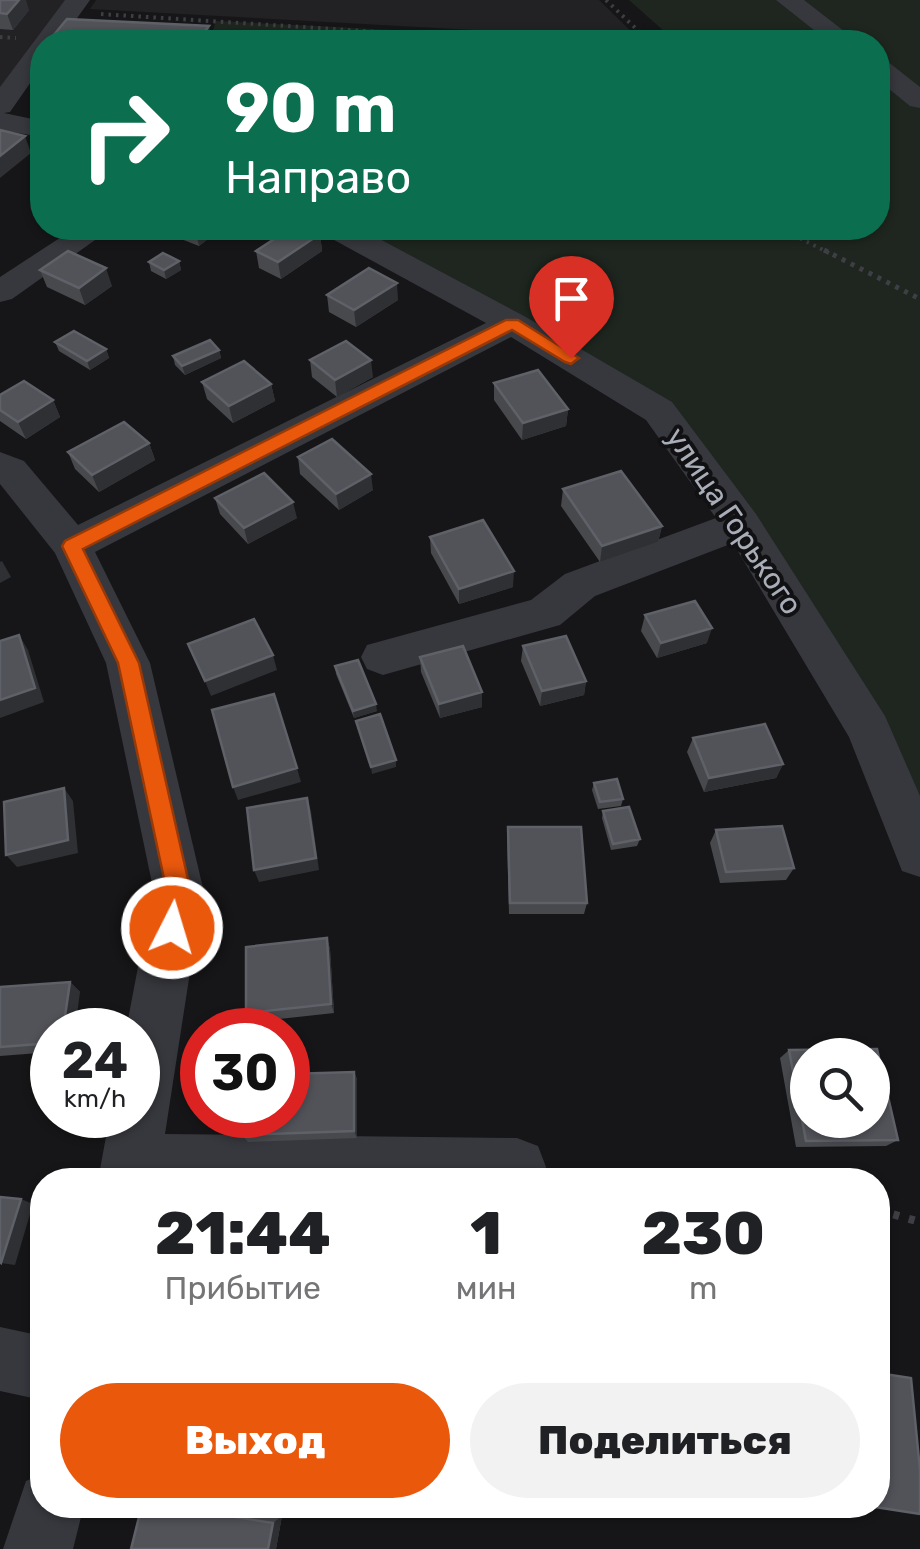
<!DOCTYPE html>
<html lang="ru">
<meta charset="utf-8">
<style>
body{margin:0;font-family:Rubik,sans-serif;background:#f2f2f2;color:#202124;height:100vh;display:flex;flex-direction:column;font-size:38px;white-space:nowrap}
*{box-sizing:border-box;margin:0}
p{font-size:32px;color:#757577}
.icon{flex:none;width:55px;height:55px;fill:none;stroke:currentColor;stroke-width:2;stroke-linecap:round;stroke-linejoin:round}
.map{position:relative;flex:1;overflow:hidden}
.details{position:absolute;left:30px;top:1168px;width:860px;height:350px;display:flex;flex-direction:column;background:#fff;border-radius:40px;box-shadow:0 2px 8px #0004}
.details>*{flex:none}
.top-card{position:absolute;left:30px;top:30px;width:860px;height:210px;border-radius:40px;box-shadow:0 2px 8px #0004;background:#0b6e4f;color:#fff;overflow:hidden}
.fabs{position:absolute;left:790px;top:1038px;display:grid;gap:20px}
.fabs a{display:grid;place-items:center;width:100px;height:100px;border-radius:50%;background:#fff;box-shadow:0 2px 8px #0004;font-size:50px}
.speed{position:absolute;left:30px;top:1008px;display:flex;gap:20px;font-size:50px;font-weight:700;text-align:center}
.speed>*{display:grid;place-content:center;width:130px;height:130px;border-radius:50%;background:#fff;box-shadow:0 2px 8px #0004;line-height:1}
.speed small{font-size:25px;font-weight:400}
.speed .limit{border:15px solid #d22;background:#fff;color:#111}
.pin{position:absolute;display:grid;place-items:center;width:85px;height:85px;color:#fff;margin:-102px -42px;border-radius:50% 50% 50% 0;rotate:-45deg;box-shadow:0 0 10px #0007}
.pin .icon{rotate:45deg}
.me{position:absolute;width:110px;margin:-55px;rotate:5deg;stroke-linejoin:round;filter:drop-shadow(0 0 8px #0008)}
.turn{display:flex;align-items:center;gap:35px;height:210px;padding:0 30px;font-size:45px}
.turn .icon{width:130px;height:130px;stroke-width:2.5}
.turn b{display:block;font-size:70px;line-height:85px}
.eta{display:flex;justify-content:space-evenly;align-items:center;height:170px;text-align:center}
.eta b{font-size:60px;font-weight:800;line-height:70px}
.action{display:flex;gap:20px;margin-top:auto;padding:20px 30px}
.action a{flex:1;height:115px;border-radius:60px;background:#ea580c;color:#fff;font-size:40px;font-weight:800;line-height:115px;text-align:center}
.action a+a{background:#f2f2f2;color:#202124}
.map>svg:first-child{display:block}
.built{fill:#222225}
.green{fill:#1e261f}
.lines{fill:none;stroke-linecap:round;stroke-linejoin:round}
.path-far2{stroke:#3d3f44;stroke-width:4;stroke-dasharray:2.5 5;stroke-linecap:butt}
.path-far1{stroke:#3d3f44;stroke-width:5;stroke-dasharray:4 6;stroke-linecap:butt}
.path{stroke:#3d3f44;stroke-width:8;stroke-dasharray:6 10;stroke-linecap:butt}
.minor{fill:#37383d;fill-rule:evenodd}
.wall{fill:#47494d}
.shaded-wall{fill:#2f3033}
.building{fill:#525359;stroke:#5f6168;stroke-width:2.5;fill-rule:evenodd}
.route{fill:#ea580c;stroke:#983908;stroke-width:2.5}
.labels{text-anchor:middle;stroke-width:8;stroke-linejoin:round;paint-order:stroke}
.street-label{font-size:30px;fill:#a8adb8;stroke:#111113}
</style>
<div class="map">
<svg width="920" height="1549" viewBox="0 0 920 1549">
<rect width="100%" height="100%" fill="#161618"/>
<path class="built" d="M0,0H71L0,94Z
M96,0H599L639,39L90,9Z"/>
<path class="green" d="M629,0H920V838L667,403L510,310L355,228H878V42H667L675,41Z
M216,21L636,42H260L211,36Z"/>
<g class="lines">
<path class="path-far2" d="M606,0L650,42
M101,14L534,42
M0,37L16,38
M748,42L784,32
M780,228L829,253"/>
<path class="path-far1" d="M824,250L920,299"/>
<path class="path" d="M563,1173L615,1180
M878,1210L920,1222"/>
<path class="minor" d="M65,0H90L60,42H42V66L10,112L4,113L42,121V137L0,130V87Z
M776,0H804L858,42H829Z
M878,59L887,61L920,87V108L910,106L878,80Z
M75,228H112L12,299L0,302V277Z
M321,228H359L524,316L672,402L756,514L885,716L920,796V877L902,871L849,737L733,543L595,596L560,625L383,675L367,669L361,657L367,645L531,600L565,574L716,518L646,420L511,337L95,552L150,663L203,888L165,1134L517,1138L538,1146L546,1167L541,1180H98L110,1115H138V1030H126L153,888L106,663L55,553L0,484V452L24,461L78,525L486,323L325,235Z
M0,1327L42,1336V1400L0,1391Z
M42,1474V1505H84L73,1549H3L26,1481Z"/>
</g>
<path class="wall" d="M0,0L29,10L13,30L0,29Z
M162,228H222L199,246L163,232Z
M320,234L322,251L281,279L259,268L256,251Z
M179,261L181,270L166,279L151,271L149,262Z
M40,270L112,286L85,305L47,287Z
M327,295L398,300L356,327L329,312Z
M55,342L106,349L109,358L90,370L59,351Z
M219,350L221,358L185,375L175,365L173,356Z
M310,360L373,377L337,397L312,377Z
M202,382L271,384L275,401L233,423L207,399Z
M494,383L568,409L566,426L522,440L494,400Z
M0,395L53,400L60,417L26,439L0,421Z
M149,443L155,460L99,492L75,469L68,452Z
M298,457L373,490L339,510L300,474Z
M563,489L662,526L658,542L600,562L561,506Z
M215,498L297,518L248,544L220,514Z
M430,537L513,587L459,604L431,553Z
M645,615L707,643L657,658L641,631Z
M523,646L586,681L584,695L540,706L521,661Z
M420,657L482,707L440,718L421,672Z
M335,666L377,711L354,718L336,674Z
M693,738L783,764L776,778L704,792L687,752Z
M594,783L623,799L621,806L598,809L592,790Z
M603,811L640,839L637,846L611,850L602,818Z
M508,827L587,903L584,914H509L507,839Z
M716,830L794,868L786,880L720,883L710,843Z
M327,938L330,949L334,1013L252,1022L246,1013Z
M70,982L80,992L52,1030V1052L0,1056V987Z
M789,1050L898,1140L886,1146L796,1147L780,1058Z
M354,1072L357,1079V1138L248,1142L242,1135Z
M142,1505H214L282,1516L276,1549Z"/>
<path class="shaded-wall" d="M19,0H26L29,10L13,30L7,14Z
M209,26L212,42H197Z
M25,136L31,153L0,178V156Z
M195,228H222L199,246Z
M320,234L322,251L281,279L278,262Z
M179,261L181,270L166,279L164,270Z
M106,268L112,286L85,305L79,288Z
M397,283L398,300L356,327L354,310Z
M106,349L109,358L90,370L87,361Z
M219,350L221,358L185,375L182,366Z
M371,360L373,377L337,397L335,380Z
M271,384L275,401L233,423L229,406Z
M53,400L60,417L26,439L18,422Z
M568,409L566,426L522,440L523,423Z
M149,443L155,460L99,492L92,475Z
M371,474L373,490L339,510L336,494Z
M293,502L297,518L248,544L244,528Z
M662,526L658,542L600,562L602,546Z
M2,561L11,577L0,583V562Z
M514,571L513,587L459,604V589Z
M712,628L707,643L657,658L661,643Z
M19,635L28,650L44,702L0,718V700Z
M273,655L277,670L211,696L205,681Z
M586,681L584,695L540,706L542,691Z
M482,692V707L440,718L439,704Z
M376,704L377,711L354,718L353,711Z
M396,760V767L372,774L371,767Z
M783,764L776,778L704,792L709,778Z
M297,768L301,782L238,800L233,787Z
M64,788L73,801L78,853L17,867L6,855Z
M307,798L311,811L319,870L259,882L254,870Z
M327,938L330,949L334,1013L331,1004Z
M70,982L80,992L75,1030H63Z
M354,1072L357,1079V1138L354,1131Z
M21,1199L33,1204L15,1265L1,1263Z
M282,1516L276,1549H268L273,1523Z"/>
<path class="building" d="M0,0H19L7,14L0,13Z
M67,19L209,26L197,42H48Z
M0,130L25,136L0,156Z
M291,228H306L320,234L278,262L256,251Z
M68,251L106,268L79,288L40,270Z
M163,253L179,261L164,270L149,262Z
M369,268L397,283L354,310L327,295Z
M74,331L106,349L87,361L55,342Z
M210,340L219,350L182,366L173,356Z
M346,341L371,360L335,380L310,360Z
M244,361L271,384L229,406L202,382Z
M538,370L568,409L523,423L494,383Z
M24,381L53,400L18,422L0,410V395Z
M124,422L149,443L92,475L68,452Z
M332,439L371,474L336,494L298,457Z
M621,471L662,526L602,546L563,489Z
M264,473L293,502L244,528L215,498Z
M483,520L514,571L459,589L430,537Z
M695,601L712,628L661,643L645,615Z
M254,619L273,655L205,681L188,644Z
M19,635L35,688L0,700V641Z
M566,636L586,681L542,691L523,646Z
M463,646L482,692L439,704L420,657Z
M358,660L376,704L353,711L335,666Z
M274,694L297,768L233,787L212,710Z
M380,714L396,760L371,767L356,721Z
M765,724L783,764L709,778L693,738Z
M617,779L623,799L600,802L594,783Z
M64,788L68,840L6,855L4,802Z
M307,798L316,858L254,870L247,808Z
M629,807L640,839L613,844L603,811Z
M782,826L794,868L726,872L716,830Z
M508,827H581L587,903H510Z
M327,938L331,1004L246,1013V947Z
M70,982L63,1030H52V1043L0,1047V987Z
M877,1049L898,1140L806,1141L789,1050ZM808,1055H872V1120H808Z
M354,1072V1131L242,1135L244,1115H288V1074Z
M0,1197L21,1199L1,1263L0,1262Z
M878,1373L911,1378L920,1470V1514L862,1505H878Z
M142,1505H158L273,1523L268,1549H131Z"/>
<path class="route" d="M506,320H518L579,358L571,364L565,362L512,330L83,549L139,663L190,888L180,936L172,939L163,936L159,928L166,888L118,663L62,546L65,541Z"/>
<g class="labels">
<g class="street-label">
<text transform="translate(734 521) rotate(56)" y="10">улица Горького</text>
</g>
</g>
</svg>
<div class="fabs">
<a><svg class="icon" aria-label="search" viewBox="0 0 24 24"><circle cx="10" cy="10" r="6"/><path d="M15 15l6 6"/></svg></a>
</div>
<div class="speed"><div>24<small>km/h</small></div><div class="limit">30</div></div>
<div class="pin" style="left:571px;top:358px;background:#d93025"><svg class="icon" aria-label="arrive" viewBox="0 0 24 24"><path d="M6 21V4h12l-3 4 3 4H6"/></svg></div>
<svg class="me" style="left:172px;top:928px" viewBox="-20 -20 40 40"><circle r="17" fill="#ea580c" stroke="#fff" stroke-width="3"/><path d="M0-11L8 9 0 5-8 9z" fill="#fff"/></svg>
<div class="top-card">
<div class="turn"><svg class="icon" aria-label="right" viewBox="0 0 24 24"><path d="M7 20v-9h11M14 6l5 5-5 5"/></svg><div><b>90 m</b>Направо</div></div>
</div>
<section class="details">
<div class="eta">
<div><b>21:44</b><p>Прибытие</p></div>
<div><b>1</b><p>мин</p></div>
<div><b>230</b><p>m</p></div>
</div>
<div class="action"><a>Выход</a><a>Поделиться</a></div>
</section>
</div>
